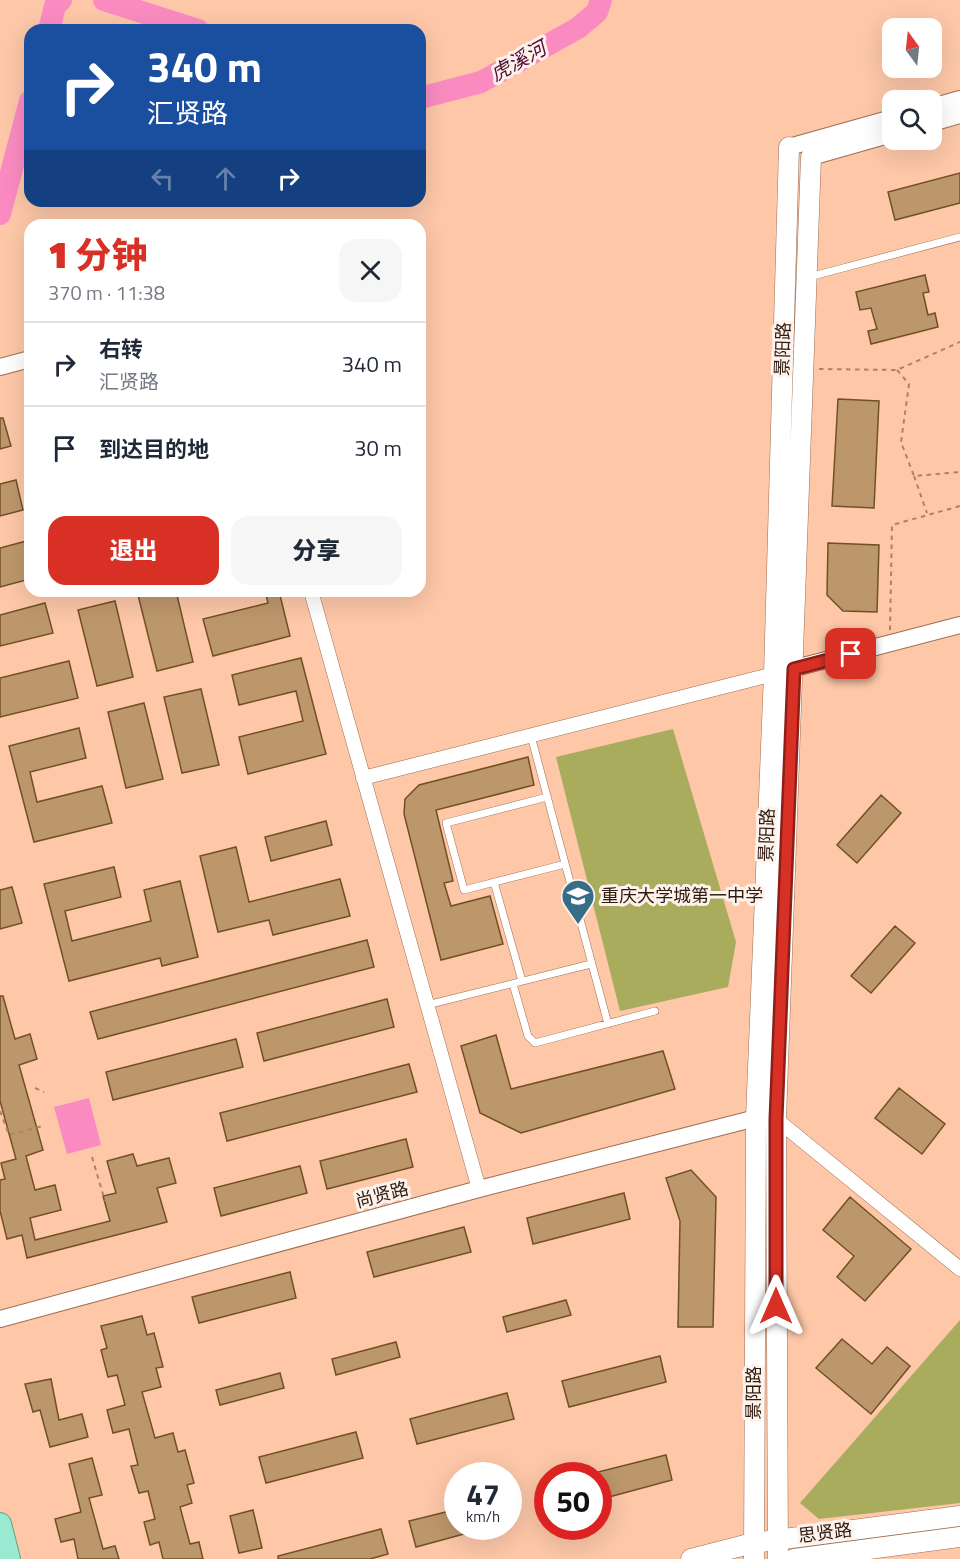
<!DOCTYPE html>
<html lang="zh">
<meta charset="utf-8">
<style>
body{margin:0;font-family:"Titillium Web","Noto Sans SC",sans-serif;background:#f6f6f7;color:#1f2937;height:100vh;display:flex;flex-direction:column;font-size:22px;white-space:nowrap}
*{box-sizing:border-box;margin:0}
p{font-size:20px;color:#747a83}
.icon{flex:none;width:33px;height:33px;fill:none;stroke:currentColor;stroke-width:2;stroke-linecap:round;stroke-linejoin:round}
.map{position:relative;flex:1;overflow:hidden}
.details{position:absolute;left:24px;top:219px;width:402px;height:378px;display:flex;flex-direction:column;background:#fff;border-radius:18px;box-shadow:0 6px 24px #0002}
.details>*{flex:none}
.banner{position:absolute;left:24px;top:24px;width:402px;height:183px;border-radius:18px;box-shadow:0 6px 24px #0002;background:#1a4fa0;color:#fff;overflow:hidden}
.needle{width:39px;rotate:345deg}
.controls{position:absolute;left:882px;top:18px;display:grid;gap:12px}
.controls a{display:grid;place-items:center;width:60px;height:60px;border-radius:12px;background:#fff;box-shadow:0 6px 24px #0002;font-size:30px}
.speed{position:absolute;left:444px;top:1462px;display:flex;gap:12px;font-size:30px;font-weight:700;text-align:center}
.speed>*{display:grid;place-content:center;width:78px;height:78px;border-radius:50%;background:#fff;box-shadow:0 6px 24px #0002;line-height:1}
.speed small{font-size:15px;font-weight:400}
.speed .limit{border:9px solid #d22;background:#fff;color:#111}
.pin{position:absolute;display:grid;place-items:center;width:51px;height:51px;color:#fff;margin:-26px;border-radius:12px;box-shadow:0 3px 9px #0006}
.me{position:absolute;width:66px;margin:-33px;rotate:0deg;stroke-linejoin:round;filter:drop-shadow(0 0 4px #0008)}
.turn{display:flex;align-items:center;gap:21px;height:126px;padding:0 24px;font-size:27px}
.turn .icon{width:78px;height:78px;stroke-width:2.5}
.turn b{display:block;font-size:42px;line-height:51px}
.lanes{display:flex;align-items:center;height:57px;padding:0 24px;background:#0003;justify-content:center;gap:30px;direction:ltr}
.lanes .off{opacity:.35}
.round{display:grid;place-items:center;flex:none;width:63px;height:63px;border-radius:18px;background:#f6f6f7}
.head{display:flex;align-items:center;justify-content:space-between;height:102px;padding:0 24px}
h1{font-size:36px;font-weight:800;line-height:45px;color:#d93025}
.button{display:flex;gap:12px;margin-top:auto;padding:12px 24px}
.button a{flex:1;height:69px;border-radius:18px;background:#d93025;color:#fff;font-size:24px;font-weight:800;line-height:69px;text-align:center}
.button a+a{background:#f6f6f7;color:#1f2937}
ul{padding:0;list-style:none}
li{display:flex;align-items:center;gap:18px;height:84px;padding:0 24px;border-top:2px solid #e0e1e3}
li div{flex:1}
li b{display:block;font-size:22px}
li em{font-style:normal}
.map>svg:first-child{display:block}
.green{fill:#a9ac5d}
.water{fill:#fa8bc1}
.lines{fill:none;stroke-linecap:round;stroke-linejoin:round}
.river{stroke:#fa8bc1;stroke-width:22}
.building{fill:#bd976c;stroke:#725025;stroke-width:1.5}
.service-casing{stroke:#9e6d51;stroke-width:8}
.minor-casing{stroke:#9e6d51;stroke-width:15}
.tertiary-casing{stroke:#9e6d51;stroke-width:18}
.secondary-casing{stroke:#9e6d51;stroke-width:21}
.trunk-casing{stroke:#639f85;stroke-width:24}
.path{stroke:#ab836c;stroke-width:2;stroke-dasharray:4.5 4.5;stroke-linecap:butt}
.service{stroke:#fff;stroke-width:7}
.minor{stroke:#fff;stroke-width:14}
.tertiary{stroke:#fff;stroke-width:16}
.secondary{stroke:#fff;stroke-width:20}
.trunk{stroke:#98ebd0;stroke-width:22}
.route-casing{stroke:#8d1f18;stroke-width:15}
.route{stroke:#d93025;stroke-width:10}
.labels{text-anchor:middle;stroke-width:6;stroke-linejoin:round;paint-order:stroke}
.street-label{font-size:18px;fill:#2e1a0f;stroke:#fef2ec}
.poi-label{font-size:18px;fill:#2e1a0f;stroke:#fef2ec;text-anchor:start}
.water-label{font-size:20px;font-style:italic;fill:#510d34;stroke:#fef2ec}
</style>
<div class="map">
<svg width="960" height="1559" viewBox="0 0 960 1559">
<rect width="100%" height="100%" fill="#fdc7a8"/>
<path class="green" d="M673,729L736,942L728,987L620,1011L556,757Z
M960,1320V1503L819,1519L800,1503Z"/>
<path class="water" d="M89,1098L101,1145L67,1154L54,1107Z"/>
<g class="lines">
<path class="river" d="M104,0L198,30
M49,30L55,6L61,0
M420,98L481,82L578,28L597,12L601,0
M0,214L30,101"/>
</g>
<path class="building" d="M960,173V203L895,220L888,192Z
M925,275L929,292L923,293L928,315L935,313L938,327L871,344L868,331L877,329L871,308L860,310L856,292Z
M838,399L879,401L874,508L832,506Z
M0,418H3L11,446L0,449Z
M16,480L23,510L0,516V484Z
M30,540V579L0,587V548Z
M828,543L879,545L877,612L843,611L827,595Z
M155,591H176L193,662L157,671L138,595Z
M265,591H279L290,636L213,656L203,619L268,603Z
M115,601L133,677L97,686L78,610Z
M45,603L53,633L0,646V615Z
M301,658L326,754L248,774L239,737L303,721L296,691L239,705L232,675Z
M69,661L78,698L0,717V678Z
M201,689L219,765L182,773L164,697Z
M144,703L163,779L126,788L108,712Z
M79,728L86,758L30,772L37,802L102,786L112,823L34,842L9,746Z
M528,757L534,785L436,810L453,881L444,883L451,906L490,896L503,944L441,960L404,814L405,799L419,785Z
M881,795L901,813L857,863L837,845Z
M326,821L332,845L271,861L265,837Z
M236,847L249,902L340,879L350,916L273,935L269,920L218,932L200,856Z
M114,867L121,897L65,911L72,941L151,921L144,890L180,881L198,957L162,966L160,958L69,981L44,884Z
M12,887L22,923L0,929V890Z
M895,926L915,943L871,993L851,976Z
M367,940L374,967L98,1039L90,1012Z
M0,996H3L15,1039L30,1034L37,1059L19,1065L43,1150L26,1156L35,1190L55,1185L61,1210L30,1218L35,1240L110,1221L103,1196L116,1193L107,1161L133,1154L137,1166L169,1158L176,1183L157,1188L167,1222L27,1258L22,1235L7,1239L0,1211V1180L5,1179L1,1163L16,1159L0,1101Z
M387,999L394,1027L264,1061L257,1033Z
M496,1035L511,1089L663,1051L675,1089L521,1133L480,1113L461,1046Z
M236,1039L243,1067L113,1100L106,1072Z
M409,1064L417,1092L227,1141L220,1113Z
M899,1088L945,1124L922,1154L875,1118Z
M406,1139L413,1167L327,1189L320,1161Z
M300,1166L307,1193L221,1216L214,1188Z
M691,1170L716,1197L713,1327H678L680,1221L666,1178Z
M624,1193L630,1219L533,1244L527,1218Z
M850,1197L911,1249L865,1301L837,1277L854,1256L823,1230Z
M464,1227L471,1252L374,1277L367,1252Z
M290,1272L296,1298L199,1323L192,1297Z
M566,1300L571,1315L507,1332L503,1317Z
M142,1316L147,1335L154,1333L163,1367L156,1368L161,1387L142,1392L155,1438L173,1433L178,1452L185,1450L194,1483L187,1485L192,1503L180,1507L190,1544L199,1542L203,1559H163L159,1542L150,1545L144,1522L155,1519L148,1491L139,1493L131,1466L138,1465L129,1429L113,1433L107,1410L125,1405L117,1375L108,1377L101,1350L107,1348L101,1326Z
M842,1339L872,1364L887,1347L910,1366L871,1414L816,1368Z
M396,1342L400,1357L336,1375L332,1359Z
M660,1356L666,1382L569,1407L562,1381Z
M280,1373L284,1388L220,1405L216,1390Z
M51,1379L59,1420L82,1414L88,1437L50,1447L40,1410L33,1412L25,1384Z
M507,1393L514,1419L417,1444L410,1419Z
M356,1432L363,1458L266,1483L259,1457Z
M666,1455L672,1480L598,1500V1472Z
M92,1458L102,1495L89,1498L103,1549L115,1546L119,1559H78L74,1539L61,1542L55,1519L81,1512L69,1464Z
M458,1509V1527H479V1530L416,1547L409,1521Z
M253,1510L262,1548L239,1553L230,1516Z
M381,1529L388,1554L370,1559H278V1556Z"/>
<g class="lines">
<defs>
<path id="service" d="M809,277L960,237
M531,736L608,1024
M547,797L446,823L464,890L565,864
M494,882L522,981
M513,984L528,1036L535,1043L655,1011
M427,1005L591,964"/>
<path id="minor" d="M311,591L479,1189
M363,778L774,674
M776,1119L960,1269"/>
<path id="tertiary" d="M932,107L960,99
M932,123L960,115
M789,147L892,118
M811,157L892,134
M0,367L30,359
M780,672L960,625
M0,1319L479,1189L756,1118H766"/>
<path id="secondary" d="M691,1559L753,1543L960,1516
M754,1559L756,1118L774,674L789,147
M778,1559L776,1119L811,157
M794,1559L960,1537"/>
<path id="trunk" d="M0,1524L9,1559"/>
</defs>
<use href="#service" class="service-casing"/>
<use href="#minor" class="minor-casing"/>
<use href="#tertiary" class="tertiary-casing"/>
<use href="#secondary" class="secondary-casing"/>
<use href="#trunk" class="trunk-casing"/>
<path class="path" d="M819,369L897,370L960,342
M897,370L909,384L901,442L914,476L960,472
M914,476L927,513
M890,630L892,525L960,506
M35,1088L44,1092
M0,1111L9,1135L43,1126
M92,1157L105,1201"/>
<use href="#service" class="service"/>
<use href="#minor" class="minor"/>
<use href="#tertiary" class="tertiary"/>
<use href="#secondary" class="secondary"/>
<use href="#trunk" class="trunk"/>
</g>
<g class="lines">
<defs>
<path id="route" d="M776,1306V1119L794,669L851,654"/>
</defs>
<use href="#route" class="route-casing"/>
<use href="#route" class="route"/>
</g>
<defs>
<symbol id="school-pin" viewBox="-11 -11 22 30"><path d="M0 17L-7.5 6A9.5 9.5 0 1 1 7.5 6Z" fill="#366e88" stroke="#fef2ec"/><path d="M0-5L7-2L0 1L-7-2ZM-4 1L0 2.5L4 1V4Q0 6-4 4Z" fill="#fff"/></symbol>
</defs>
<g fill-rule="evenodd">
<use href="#school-pin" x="559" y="877" width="38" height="52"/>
</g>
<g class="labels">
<g class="street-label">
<text transform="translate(783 349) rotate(-88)" y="6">景阳路</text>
<text transform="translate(767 835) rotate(-88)" y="6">景阳路</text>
<text transform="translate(382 1195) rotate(-15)" y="6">尚贤路</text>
<text transform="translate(754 1393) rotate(-90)" y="6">景阳路</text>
<text transform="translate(825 1533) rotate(-7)" y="6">思贤路</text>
</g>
<g class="poi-label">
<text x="601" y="902">重庆大学城第一中学</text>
</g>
<g class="water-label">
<text transform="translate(518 61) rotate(-29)" y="7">虎溪河</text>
</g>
</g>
</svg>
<div class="controls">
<a><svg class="needle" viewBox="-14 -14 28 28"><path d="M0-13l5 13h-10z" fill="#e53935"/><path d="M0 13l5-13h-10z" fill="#747a83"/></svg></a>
<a><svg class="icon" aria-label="search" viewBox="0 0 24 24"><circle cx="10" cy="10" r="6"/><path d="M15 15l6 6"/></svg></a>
</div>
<div class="speed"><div>47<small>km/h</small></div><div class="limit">50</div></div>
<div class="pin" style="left:851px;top:654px;background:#d93025"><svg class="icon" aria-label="arrive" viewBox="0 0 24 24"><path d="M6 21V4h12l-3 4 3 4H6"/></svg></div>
<svg class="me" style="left:776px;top:1306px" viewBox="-20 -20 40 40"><path d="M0-17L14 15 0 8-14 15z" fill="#d93025" stroke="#fff" stroke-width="4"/></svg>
<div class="banner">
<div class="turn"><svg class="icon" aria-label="right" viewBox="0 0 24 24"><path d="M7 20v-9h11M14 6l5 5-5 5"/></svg><div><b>340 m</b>汇贤路</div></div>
<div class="lanes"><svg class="icon off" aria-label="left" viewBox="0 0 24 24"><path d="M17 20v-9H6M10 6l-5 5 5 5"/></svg><svg class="icon off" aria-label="ahead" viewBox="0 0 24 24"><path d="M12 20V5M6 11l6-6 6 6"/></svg><svg class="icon" aria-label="right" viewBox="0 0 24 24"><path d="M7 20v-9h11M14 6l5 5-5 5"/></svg></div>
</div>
<section class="details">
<div class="head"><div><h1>1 分钟</h1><p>370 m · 11:38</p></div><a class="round"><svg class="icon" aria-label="close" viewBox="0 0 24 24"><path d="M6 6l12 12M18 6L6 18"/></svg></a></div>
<ul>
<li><svg class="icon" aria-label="right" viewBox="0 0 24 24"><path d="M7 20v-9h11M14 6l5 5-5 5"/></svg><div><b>右转</b><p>汇贤路</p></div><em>340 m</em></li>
<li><svg class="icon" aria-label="arrive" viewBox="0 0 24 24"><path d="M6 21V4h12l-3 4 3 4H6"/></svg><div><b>到达目的地</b></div><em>30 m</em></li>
</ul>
<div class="button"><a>退出</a><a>分享</a></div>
</section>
</div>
